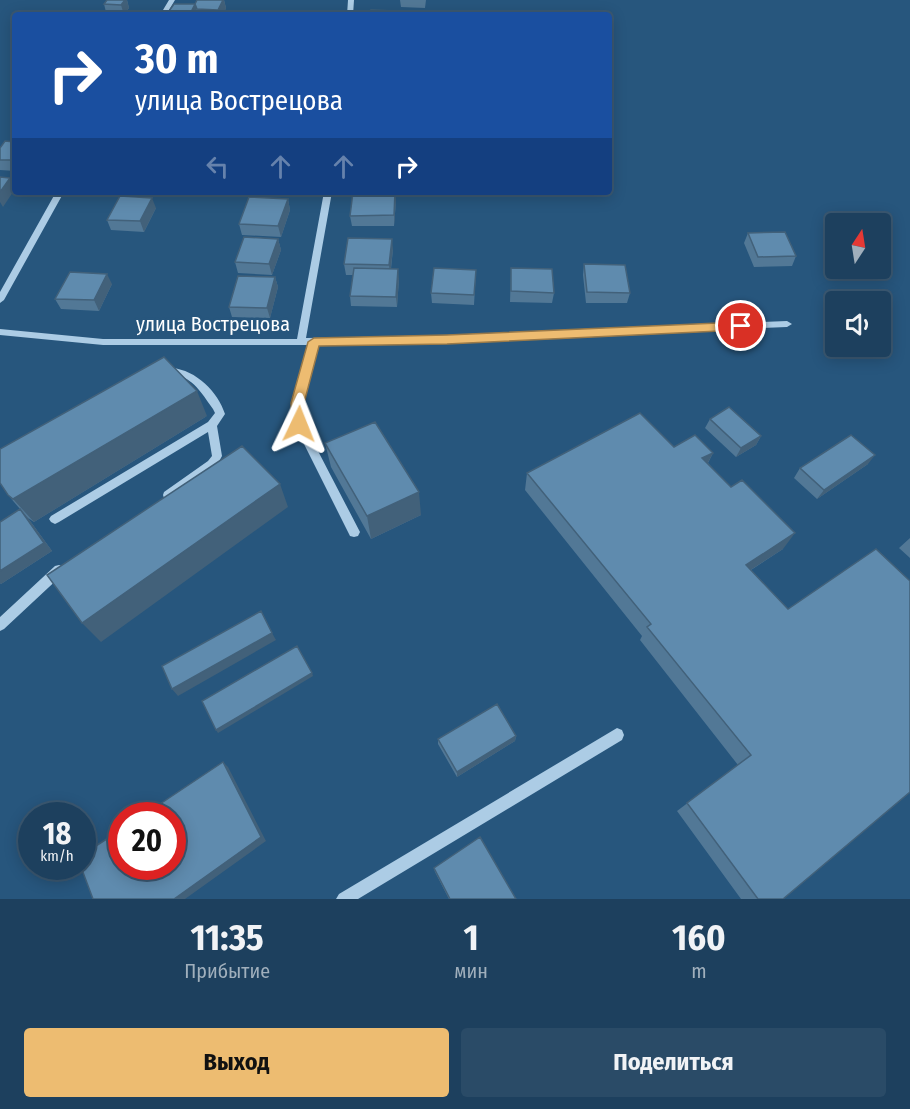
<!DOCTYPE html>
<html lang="ru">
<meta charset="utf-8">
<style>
body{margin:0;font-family:"Fira Sans Condensed",sans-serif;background:#2a4b67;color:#f1f3f6;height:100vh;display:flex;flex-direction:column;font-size:22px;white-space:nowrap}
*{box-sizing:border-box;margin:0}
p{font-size:20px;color:#a0afbc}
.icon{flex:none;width:33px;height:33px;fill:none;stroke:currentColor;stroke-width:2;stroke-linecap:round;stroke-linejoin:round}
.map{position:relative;height:899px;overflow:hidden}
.panel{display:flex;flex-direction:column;background:#1d405e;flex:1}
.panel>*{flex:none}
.guide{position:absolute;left:12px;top:12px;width:600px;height:183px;border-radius:6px;box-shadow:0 3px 15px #0003,0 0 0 2px #3b5973;background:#1a4fa0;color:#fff;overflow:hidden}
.needle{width:39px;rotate:12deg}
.controls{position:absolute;left:825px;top:213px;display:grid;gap:12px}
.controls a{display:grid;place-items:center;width:66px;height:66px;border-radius:6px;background:#1d405e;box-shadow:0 3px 15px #0003,0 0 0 2px #3b5973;font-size:30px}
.speed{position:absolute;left:18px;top:802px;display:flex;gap:12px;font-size:30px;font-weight:700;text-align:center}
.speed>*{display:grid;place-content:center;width:78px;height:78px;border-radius:50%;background:#1d405e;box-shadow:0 3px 15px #0003,0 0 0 2px #3b5973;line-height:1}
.speed small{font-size:15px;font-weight:400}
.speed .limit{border:9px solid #d22;background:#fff;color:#111}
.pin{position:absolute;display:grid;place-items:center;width:51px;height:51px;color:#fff;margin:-26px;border:3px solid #fff;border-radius:50%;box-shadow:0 2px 6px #0007}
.me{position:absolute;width:66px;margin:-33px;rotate:2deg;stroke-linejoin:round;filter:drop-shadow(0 0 4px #0008)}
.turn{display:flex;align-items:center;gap:21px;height:126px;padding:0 24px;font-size:27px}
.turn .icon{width:78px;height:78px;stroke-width:2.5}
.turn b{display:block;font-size:42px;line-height:51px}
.lanes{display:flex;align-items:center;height:57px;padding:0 24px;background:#0003;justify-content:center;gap:30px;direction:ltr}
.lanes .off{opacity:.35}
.eta{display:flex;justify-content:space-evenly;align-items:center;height:102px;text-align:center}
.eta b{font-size:36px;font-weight:700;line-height:42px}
.cta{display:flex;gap:12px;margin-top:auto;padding:12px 24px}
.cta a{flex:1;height:69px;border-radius:6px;background:#edbc71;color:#111;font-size:24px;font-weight:700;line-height:69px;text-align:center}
.cta a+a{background:#2a4b67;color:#f1f3f6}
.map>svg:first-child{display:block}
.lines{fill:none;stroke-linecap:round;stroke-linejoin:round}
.minor{fill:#accce5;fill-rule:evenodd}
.wall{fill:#527896}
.shaded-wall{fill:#42617a}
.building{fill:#5f8bae;stroke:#42617a;stroke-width:1.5}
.route{fill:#edbc71;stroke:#9a7a49;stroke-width:1.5}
.labels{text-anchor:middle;stroke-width:4.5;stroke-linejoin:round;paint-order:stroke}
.street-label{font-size:20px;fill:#fff;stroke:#27567d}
</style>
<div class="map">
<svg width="910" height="899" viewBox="0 0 910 899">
<rect width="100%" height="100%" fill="#27567d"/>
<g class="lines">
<path class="minor" d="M169,0H175L166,15H160Z
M348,0H354L353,15H347Z
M56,192H64L4,300L0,303V292Z
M324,192H332L306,338L448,336L787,321L792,324L787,327L448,342L318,345L302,403L304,424L360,532L358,536L354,537L350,536L294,424L292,403L308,345H103L0,335V329L103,339H297Z
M172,368C196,370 218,392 225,414L217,426L222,456L216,467L172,498L168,500L164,498L163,495L164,492L208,461L212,456L208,432L59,522L55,524L51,522L49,519L51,516L208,422L215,413L213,409C205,398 194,379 179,376C173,375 167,379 161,378L159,375L161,372Z
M59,565L63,566L65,570L63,574L4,629L0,631V617L55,566Z
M617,728L622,730L624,735L622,740L358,899H336L339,894Z"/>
</g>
<path class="wall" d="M107,0H127L129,8L124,15H94L106,12L104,4Z
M197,0H224L226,8L223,15H170L169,11L195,4Z
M400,0H426L425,8L401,7Z
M15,142V171L0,170V148Z
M288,199L290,210L281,237L242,235L239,224Z
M396,201L394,226H352L350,216Z
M156,208L144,232L111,230L107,220Z
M748,233L796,256L792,266L754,267L744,243Z
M278,239L281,250L272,275L238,273L235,262Z
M393,249L391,269L399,279L397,307L351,306L350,296L353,275H346L344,264Z
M584,264L630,293L627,303H586L583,275Z
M511,268L554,293L552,303L510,302Z
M476,270L474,305L432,303L431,293Z
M275,277L278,287L270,318L232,317L229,307Z
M112,284L99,311L61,309L55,299Z
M207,416L34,522L28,518L52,551L1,584L0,583V522L20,509L8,495Z
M710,419L761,436L756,445L736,457L705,428Z
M325,443L421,515L371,539L331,467Z
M674,447L713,453L708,463L783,549L751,570L783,899H741L677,811L738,765L640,640L642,636L525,490L527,473Z
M868,464L817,499L794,478L800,468Z
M910,538V558L899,548Z
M516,736L515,741L457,777L438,744V739Z
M434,868L516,899H449L435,872Z"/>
<path class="shaded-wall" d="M125,0H127L129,8L124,15L121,5Z
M223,0H224L226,8L223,15H220L218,10Z
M195,4L198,15H192L191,12Z
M10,178L15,186V189L3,207L0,202V192Z
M395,192L396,201L394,226V215Z
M152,198L156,208L144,232L140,221Z
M288,199L290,210L281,237L278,226Z
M278,239L281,250L272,275L269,264Z
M392,239L393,249L390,275L389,265Z
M398,269L399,279L397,307L396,297Z
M107,274L112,284L99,311L94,300Z
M275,277L278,287L270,318L267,308Z
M197,391L207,416L34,522L13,499Z
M761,436L756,445L736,457L741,448Z
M713,453L704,470L702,458Z
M875,455L868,464L817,499L824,490Z
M280,484L288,507L101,642L82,623Z
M419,492L421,515L371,539L367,516Z
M20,509L28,518L52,551L1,584L0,583V571Z
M795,533L783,549L735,580L746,565Z
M272,633L276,640L178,696L172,689Z
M312,673L313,676L218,733L216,730Z
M516,736L515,741L457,777V772Z
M223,762L228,767L266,841L185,899H174Z"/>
<path class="building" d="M107,0H125L121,5L104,4Z
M197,0H223L218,10L197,9L195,4Z
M174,4H195L191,12L169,11Z
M371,10L394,11L393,15H370Z
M97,11L114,12L111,15H94Z
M5,141L15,142V160H0V148Z
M0,177L10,178L0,192Z
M353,192H395L394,215L350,216Z
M120,196L152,198L140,221L107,220Z
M249,197L288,199L278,226L239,224Z
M785,232L796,256L758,257L748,233Z
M244,237L278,239L269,264L235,262Z
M348,238L392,239L389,265L344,264Z
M584,264L625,265L630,293L587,292Z
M354,268L398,269L396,297L350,296Z
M434,268L476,270L474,295L431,293Z
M511,268L552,269L554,293L511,291Z
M70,272L107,274L94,300L55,299Z
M238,276L275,277L267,308L229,307Z
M164,357L197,391L13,499L8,495L0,483V449Z
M729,407L761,436L741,448L710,419Z
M640,413L674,447L695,435L713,453L702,458L731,487L742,480L795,533L746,565L788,609L876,549L910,581V792L783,899H758L687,803L751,755L647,627L651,624L527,473Z
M375,422L419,492L367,516L325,443Z
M851,435L875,455L824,490L800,468Z
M242,446L280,484L82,623L47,575Z
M20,509L44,543L0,571V522Z
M261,611L272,633L172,689L162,666Z
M297,646L312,673L216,730L202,701Z
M497,704L516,736L457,772L438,739Z
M223,762L261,837L174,899H93L81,867H82V855L122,829V867H172V816H142Z
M480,837L516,899H450L434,868Z"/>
<path class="route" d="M741,322L747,326L741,330L447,344L319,346L304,403L305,424L299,429L292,424L291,403L308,342L314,338L447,335Z"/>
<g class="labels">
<g class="street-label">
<text x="213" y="331">улица Вострецова</text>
</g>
</g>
</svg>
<div class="controls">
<a><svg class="needle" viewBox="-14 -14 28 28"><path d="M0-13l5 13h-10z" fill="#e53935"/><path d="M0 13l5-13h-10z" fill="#a0afbc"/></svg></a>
<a><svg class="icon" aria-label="sound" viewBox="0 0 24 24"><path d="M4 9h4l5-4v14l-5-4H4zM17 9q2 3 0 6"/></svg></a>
</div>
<div class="speed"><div>18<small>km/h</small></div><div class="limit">20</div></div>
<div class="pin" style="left:741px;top:326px;background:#d93025"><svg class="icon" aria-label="arrive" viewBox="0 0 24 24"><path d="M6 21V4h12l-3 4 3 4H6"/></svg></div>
<svg class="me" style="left:299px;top:424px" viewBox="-20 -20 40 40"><path d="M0-17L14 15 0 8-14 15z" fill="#edbc71" stroke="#fff" stroke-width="4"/></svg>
<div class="guide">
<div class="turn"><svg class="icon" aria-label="right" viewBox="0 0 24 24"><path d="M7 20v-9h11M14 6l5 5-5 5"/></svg><div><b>30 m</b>улица Вострецова</div></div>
<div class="lanes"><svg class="icon off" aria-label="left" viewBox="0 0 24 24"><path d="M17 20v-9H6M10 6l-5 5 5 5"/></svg><svg class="icon off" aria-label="ahead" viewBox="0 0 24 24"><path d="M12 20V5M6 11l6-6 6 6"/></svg><svg class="icon off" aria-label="ahead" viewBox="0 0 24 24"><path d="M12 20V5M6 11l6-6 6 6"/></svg><svg class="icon" aria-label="right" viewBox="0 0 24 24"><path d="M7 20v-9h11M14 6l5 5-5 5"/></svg></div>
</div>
</div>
<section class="panel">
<div class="eta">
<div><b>11:35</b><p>Прибытие</p></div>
<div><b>1</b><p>мин</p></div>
<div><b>160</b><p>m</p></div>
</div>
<div class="cta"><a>Выход</a><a>Поделиться</a></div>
</section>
